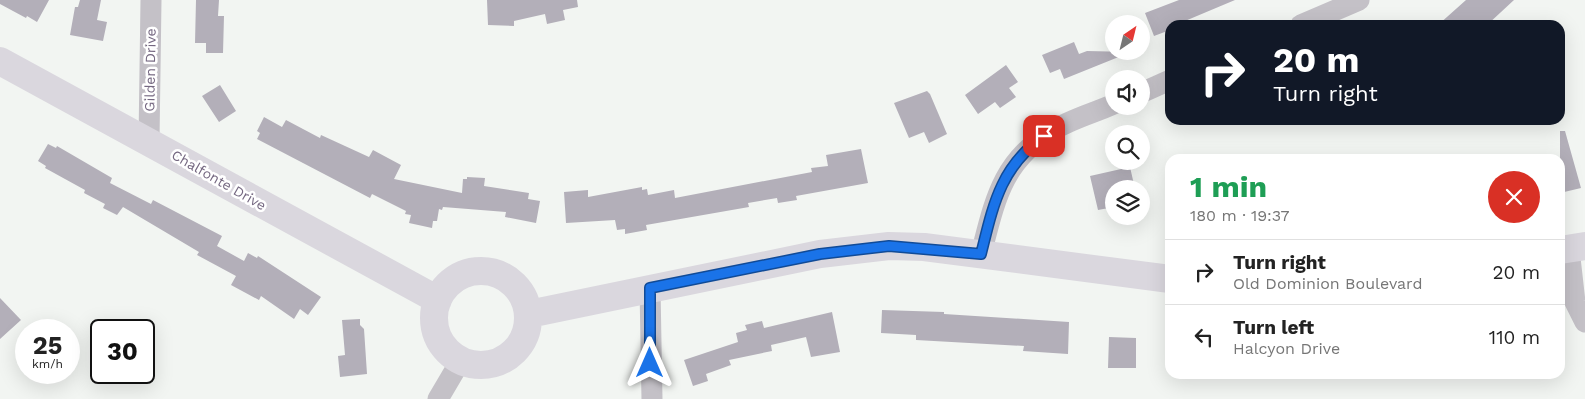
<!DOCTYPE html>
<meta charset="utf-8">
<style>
body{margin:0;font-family:"Work Sans",sans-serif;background:#f2f2f2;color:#222;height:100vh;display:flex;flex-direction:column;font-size:19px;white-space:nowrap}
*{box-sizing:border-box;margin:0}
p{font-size:16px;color:#767676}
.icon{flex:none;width:28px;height:28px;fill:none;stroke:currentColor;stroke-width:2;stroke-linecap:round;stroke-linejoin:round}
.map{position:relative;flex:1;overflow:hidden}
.side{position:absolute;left:1165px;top:154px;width:400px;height:225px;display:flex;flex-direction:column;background:#fff;border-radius:15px;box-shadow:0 5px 20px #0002}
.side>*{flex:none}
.guide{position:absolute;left:1165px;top:20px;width:400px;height:105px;border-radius:15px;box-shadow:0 5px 20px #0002;background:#111827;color:#fff;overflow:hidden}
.needle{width:32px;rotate:35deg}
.buttons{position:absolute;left:1105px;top:15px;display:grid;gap:10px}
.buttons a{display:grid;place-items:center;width:45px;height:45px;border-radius:50%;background:#fff;box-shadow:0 5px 20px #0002;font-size:25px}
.speed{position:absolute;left:15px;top:319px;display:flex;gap:10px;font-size:25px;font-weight:700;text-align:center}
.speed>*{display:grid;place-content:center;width:65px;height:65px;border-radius:50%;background:#fff;box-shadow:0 5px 20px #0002;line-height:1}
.speed small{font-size:12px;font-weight:400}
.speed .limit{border:2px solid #111;border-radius:8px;background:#fff;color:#111}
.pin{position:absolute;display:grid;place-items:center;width:42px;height:42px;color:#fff;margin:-21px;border-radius:10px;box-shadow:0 2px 8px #0006}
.me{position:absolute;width:55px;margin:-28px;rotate:0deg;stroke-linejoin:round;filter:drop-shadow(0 0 4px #0008)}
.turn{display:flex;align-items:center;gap:18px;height:105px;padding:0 25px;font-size:22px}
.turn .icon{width:65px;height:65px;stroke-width:2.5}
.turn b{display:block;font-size:35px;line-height:42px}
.round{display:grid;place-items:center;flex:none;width:52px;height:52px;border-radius:26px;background:#f2f2f2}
.summary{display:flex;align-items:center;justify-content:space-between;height:85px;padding:0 25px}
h1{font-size:30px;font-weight:700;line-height:38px;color:#1e9e55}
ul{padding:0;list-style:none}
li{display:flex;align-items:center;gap:15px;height:65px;padding:0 25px;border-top:1px solid #e0e0e0}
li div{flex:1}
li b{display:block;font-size:19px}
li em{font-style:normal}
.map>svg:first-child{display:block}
.building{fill:#b3afb9}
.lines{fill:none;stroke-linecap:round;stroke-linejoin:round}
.street{stroke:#c4c1c7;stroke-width:21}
.secondary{stroke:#dad7de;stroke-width:28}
.route-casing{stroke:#114b97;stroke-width:12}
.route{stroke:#1a73e8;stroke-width:9}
.labels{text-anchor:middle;stroke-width:5;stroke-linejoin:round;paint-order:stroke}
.street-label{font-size:14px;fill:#746780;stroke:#fff}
</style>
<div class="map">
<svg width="1585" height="399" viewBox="0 0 1585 399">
<rect width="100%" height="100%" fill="#f2f5f2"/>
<path class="building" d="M0,0H49L37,22L27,16L26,18L0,4Z
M80,0H101L97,20L107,22L103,41L70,35L75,7H78Z
M196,0H219L218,16H224L223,53H206V43H195Z
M487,0H577L578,7L563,10L565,20L547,24L545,14L514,21V26L488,25Z
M1179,0H1235L1185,21L1186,23L1182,25H1170V30L1154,36L1145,13Z
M1466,0H1514L1487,25H1438Z
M1074,42L1079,54L1087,51L1131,52L1064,79L1060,69L1050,73L1042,55Z
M1006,65L1018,82L1009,88L1016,97L1000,108L995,102L978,114L965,95Z
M220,85L236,111L219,122L202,96Z
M927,91L930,94L947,134L929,143L924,132L909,138L894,103Z
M264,117L282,127L286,120L320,138L321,135L369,157L373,150L401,165L394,179L462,193L463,179H467V177L485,178L484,186L529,193L528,199L540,201L536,223L505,217L506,212L443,207L442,210L439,209L437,221H433L432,228L409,223L411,215L405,214L406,211L372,194L370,198L257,139L260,133L257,131Z
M1560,131H1565L1581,188L1560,193Z
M48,144L56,148L57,146L112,178L110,183L151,204L153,200L222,236L217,246L244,261L248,253L257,258L258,256L321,297L308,315L300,309L294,319L261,296L259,300L231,285L236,276L197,255L199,252L123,207L117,215L103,208L105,204L84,193L85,190L45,168L46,166L38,161Z
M861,149L868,183L796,196L797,200L778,203L777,198L748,203L749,207L646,225L647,230L625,234V229L617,230L615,220L566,223L564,192L588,190V197L642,187V190L647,189L648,195L674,190L675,198L812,172L811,168L828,166L826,155Z
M1130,167L1135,189H1114V207L1098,210L1090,176Z
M0,298L21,320L0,339Z
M882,310L944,312V314L1069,322L1068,354L1023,351L1024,346L916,340V335L881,333Z
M832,312L840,352L811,357L806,337L771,345L772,351L729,360L731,365L706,374L708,381L693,386L684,360L738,342L736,333L747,330L745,325L762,321L764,328Z
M360,319V325L364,329L367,374L340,377L338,356L345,355L342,320Z
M1109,337L1136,338V368H1108Z"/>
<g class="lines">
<path class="street" d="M1301,25L1359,0
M1141,93L1170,80
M149,140L151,0
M1569,249L1575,302L1585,322
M981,254C995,200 1002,160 1054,130C1071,119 1094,113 1114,104
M650,288L652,399
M438,399L461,360"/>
<path class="secondary" d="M0,61L438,300
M1560,250L1585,246
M434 318a47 47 0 1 1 94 0a47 47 0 1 1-94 0Z
M529,314L820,254L889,246L924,247L1170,279"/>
</g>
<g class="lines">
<defs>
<path id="route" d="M650,363V288L820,254L889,246L981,254C993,206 1000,167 1044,136"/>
</defs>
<use href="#route" class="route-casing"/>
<use href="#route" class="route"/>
</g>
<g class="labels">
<g class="street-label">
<text transform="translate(150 70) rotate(-89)" y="5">Gilden Drive</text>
<text transform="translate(219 180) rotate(30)" y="5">Chalfonte Drive</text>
</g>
</g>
</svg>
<div class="buttons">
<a><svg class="needle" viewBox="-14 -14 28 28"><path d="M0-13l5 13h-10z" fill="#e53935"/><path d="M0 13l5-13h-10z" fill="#767676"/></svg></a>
<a><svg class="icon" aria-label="sound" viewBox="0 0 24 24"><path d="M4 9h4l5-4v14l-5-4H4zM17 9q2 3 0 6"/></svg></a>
<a><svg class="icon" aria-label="search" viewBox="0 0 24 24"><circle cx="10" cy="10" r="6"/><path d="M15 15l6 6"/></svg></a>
<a><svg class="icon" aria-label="layers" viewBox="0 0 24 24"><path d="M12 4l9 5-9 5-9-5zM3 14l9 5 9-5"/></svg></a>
</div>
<div class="speed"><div>25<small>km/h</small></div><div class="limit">30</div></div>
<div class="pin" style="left:1044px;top:136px;background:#d93025"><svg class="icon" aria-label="arrive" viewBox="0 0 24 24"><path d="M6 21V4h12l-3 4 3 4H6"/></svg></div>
<svg class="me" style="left:650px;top:363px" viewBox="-20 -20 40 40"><path d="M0-17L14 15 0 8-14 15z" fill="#1a73e8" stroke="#fff" stroke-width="4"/></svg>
<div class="guide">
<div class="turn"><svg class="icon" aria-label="right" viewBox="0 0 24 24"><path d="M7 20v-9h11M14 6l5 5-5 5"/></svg><div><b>20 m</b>Turn right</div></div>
</div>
<section class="side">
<div class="summary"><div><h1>1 min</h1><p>180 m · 19:37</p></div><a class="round" style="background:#d93025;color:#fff"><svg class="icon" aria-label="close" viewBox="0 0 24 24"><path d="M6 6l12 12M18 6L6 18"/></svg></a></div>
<ul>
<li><svg class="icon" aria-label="right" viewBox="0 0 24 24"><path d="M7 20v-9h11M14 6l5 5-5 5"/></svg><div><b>Turn right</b><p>Old Dominion Boulevard</p></div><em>20 m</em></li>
<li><svg class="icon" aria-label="left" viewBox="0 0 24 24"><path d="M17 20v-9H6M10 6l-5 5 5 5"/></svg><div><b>Turn left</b><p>Halcyon Drive</p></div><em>110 m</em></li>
</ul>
</section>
</div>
